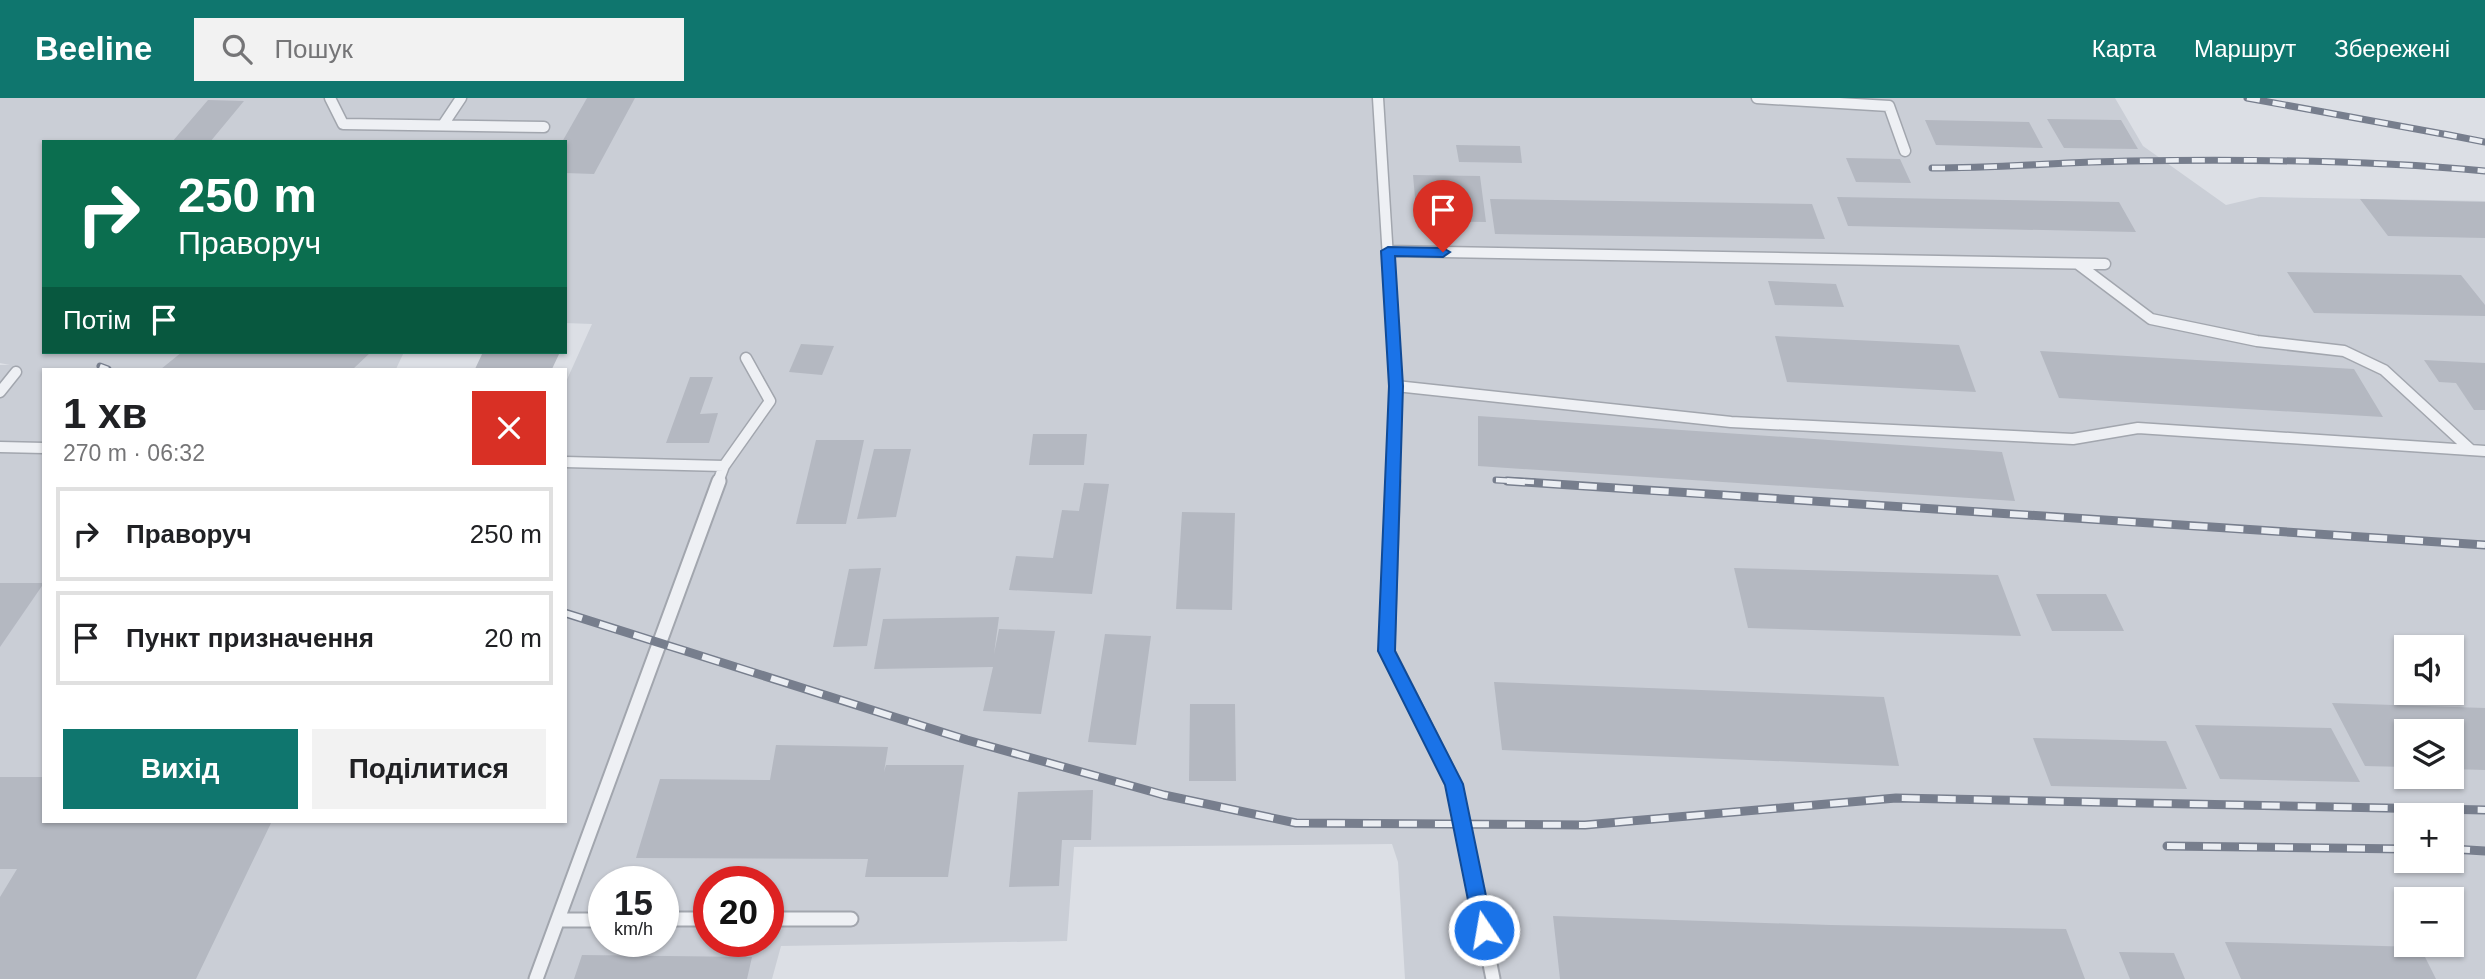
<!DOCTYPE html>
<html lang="uk">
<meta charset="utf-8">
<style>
body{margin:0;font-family:Arial,sans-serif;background:#f2f2f2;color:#202124;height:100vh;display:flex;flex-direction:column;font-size:26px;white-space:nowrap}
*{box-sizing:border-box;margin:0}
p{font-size:23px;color:#757577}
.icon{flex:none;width:38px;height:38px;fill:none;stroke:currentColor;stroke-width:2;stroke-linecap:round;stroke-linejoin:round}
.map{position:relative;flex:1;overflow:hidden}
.side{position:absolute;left:42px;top:270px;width:525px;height:455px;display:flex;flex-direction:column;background:#fff;border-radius:0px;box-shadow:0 2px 5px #0004}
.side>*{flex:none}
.guide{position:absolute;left:42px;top:42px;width:525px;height:214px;border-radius:0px;box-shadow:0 2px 5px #0004;background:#0b6e4f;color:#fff;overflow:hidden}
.controls{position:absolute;left:2394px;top:537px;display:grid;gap:14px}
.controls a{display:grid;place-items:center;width:70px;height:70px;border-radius:0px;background:#fff;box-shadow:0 2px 5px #0004;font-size:35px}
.speed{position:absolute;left:588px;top:768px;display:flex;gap:14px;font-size:35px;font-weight:700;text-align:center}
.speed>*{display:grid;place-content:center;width:91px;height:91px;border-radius:50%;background:#fff;box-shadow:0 2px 5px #0004;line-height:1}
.speed small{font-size:18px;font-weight:400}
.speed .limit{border:10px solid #d22;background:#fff;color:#111}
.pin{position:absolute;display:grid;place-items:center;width:60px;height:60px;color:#fff;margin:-72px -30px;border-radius:50% 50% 50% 0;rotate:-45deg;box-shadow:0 0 7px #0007}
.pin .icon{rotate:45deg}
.me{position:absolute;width:77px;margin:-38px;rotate:348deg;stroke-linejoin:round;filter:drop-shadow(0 0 5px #0008)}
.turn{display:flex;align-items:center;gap:24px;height:147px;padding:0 21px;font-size:32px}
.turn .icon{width:91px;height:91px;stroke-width:2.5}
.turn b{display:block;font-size:49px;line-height:60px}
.then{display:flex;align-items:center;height:66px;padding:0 21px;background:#0003;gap:14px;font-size:26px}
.round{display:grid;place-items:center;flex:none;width:74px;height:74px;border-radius:0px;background:#f2f2f2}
.head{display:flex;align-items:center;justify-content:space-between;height:119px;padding:0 21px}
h1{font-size:42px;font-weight:700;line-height:52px}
.primary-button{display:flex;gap:14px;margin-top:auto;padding:14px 21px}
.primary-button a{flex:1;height:80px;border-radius:0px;background:#0f766e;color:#fff;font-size:28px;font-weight:700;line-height:80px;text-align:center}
.primary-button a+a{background:#f2f2f2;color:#202124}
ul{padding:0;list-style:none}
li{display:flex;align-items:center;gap:21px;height:94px;margin:0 14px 10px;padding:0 7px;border:4px solid #e0e0e0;border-radius:0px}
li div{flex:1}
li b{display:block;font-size:26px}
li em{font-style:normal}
header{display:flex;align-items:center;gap:42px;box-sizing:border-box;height:98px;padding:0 35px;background:#0f766e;color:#fff}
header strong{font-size:33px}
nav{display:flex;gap:38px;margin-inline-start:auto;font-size:24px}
.search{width:490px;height:63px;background:#f2f2f2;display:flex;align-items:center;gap:18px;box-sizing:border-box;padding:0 24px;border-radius:0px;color:#757577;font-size:26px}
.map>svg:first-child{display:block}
.built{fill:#caced6;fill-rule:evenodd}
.building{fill:#b4b8c1}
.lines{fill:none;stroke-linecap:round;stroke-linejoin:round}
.lane-far1-casing{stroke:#a2a6ae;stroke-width:13}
.lane-casing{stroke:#a2a6ae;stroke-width:17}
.lane-far1{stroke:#eef0f4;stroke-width:10}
.lane{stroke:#eef0f4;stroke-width:13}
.rail-far1-casing{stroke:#777e8d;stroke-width:7}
.rail-casing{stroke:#777e8d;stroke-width:9}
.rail-far1{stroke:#ebeef3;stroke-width:4.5;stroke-dasharray:13;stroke-linecap:butt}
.rail{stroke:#ebeef3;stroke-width:6;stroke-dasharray:18;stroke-linecap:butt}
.route{fill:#1a73e8;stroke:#114b97;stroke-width:2}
</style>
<header>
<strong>Beeline</strong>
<div class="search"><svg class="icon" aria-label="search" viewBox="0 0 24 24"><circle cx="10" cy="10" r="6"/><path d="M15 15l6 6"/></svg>Пошук</div>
<nav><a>Карта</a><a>Маршрут</a><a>Збережені</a></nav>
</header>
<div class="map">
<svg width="2485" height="881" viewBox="0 0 2485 881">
<rect width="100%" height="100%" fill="#dcdfe5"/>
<path class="built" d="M0,0H2115L2143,48L2226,107L2260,99L2485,103V881H1405L1398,764L1392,746L1074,749L1067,843L781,848L772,881H0V267H10L0,265ZM44,44H565V225L592,226L565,286V723H44V271H396L404,254H44ZM2406,550H2452V595H2406ZM2406,634H2452V679H2406ZM2406,718H2452V763H2406ZM604,784H663V844H604ZM709,784H768V844H709ZM2406,802H2452V847H2406Z"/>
<path class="building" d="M587,0H635L594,76L565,75V44H562Z
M208,2L244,3L210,44H172Z
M2047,21L2121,22L2138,51L2064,50Z
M1925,22L2029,24L2043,50L1936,47Z
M1456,47L1520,48L1522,65L1459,64Z
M1846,60L1900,61L1911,85L1856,84Z
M1413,77L1480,78L1486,124L1417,123Z
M1837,99L2119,104L2136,134L1848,128Z
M1490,101L1812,106L1825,141L1495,136Z
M2360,101L2485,104V140L2388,138Z
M2287,174L2461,177L2485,207V218L2314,215Z
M1768,183L1836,186L1844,209L1775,207Z
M1775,238L1959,247L1976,294L1787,284Z
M801,246L834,248L822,277L789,274Z
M2040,253L2354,271L2383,319L2059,300Z
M182,254H371L353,271H161Z
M483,254H560L552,271H475Z
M2424,262L2485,265V312H2474L2456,285L2439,284Z
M690,279H713L700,316L718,315L709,345H666Z
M1478,318L2002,354L2015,403L1478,368Z
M1033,336H1087L1084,367H1029Z
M816,342H864L846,426H796Z
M874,351H911L896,419L857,421Z
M1084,385L1109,386L1092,496L1009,492L1016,458L1053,460L1062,412L1079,413Z
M1182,414L1235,415L1232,512L1176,511Z
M881,470L867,548L833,549L849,471Z
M1734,470L1998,477L2021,538L1748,530Z
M0,485H44L0,549Z
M2036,496H2106L2124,533H2052Z
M999,519L994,556L999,531L1055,533L1041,616L983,613L993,569L874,571L883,521Z
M1105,536L1151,538L1136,647L1088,644Z
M1494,584L1884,599L1899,668L1502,652Z
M2332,605L2485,610V672L2452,671V634H2406V669L2365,668Z
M1190,606H1235L1236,683H1189Z
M2195,627L2331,630L2360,684L2220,681Z
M2033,640L2166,643L2187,691L2051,688Z
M776,647L888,649L884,674L886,667H964L948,779H865L868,761L636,760L660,681L770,682Z
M0,679H44V723H272L196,881H0V799L17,771H0Z
M1093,692L1091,742H1062L1059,788L1009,789L1018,694Z
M1553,818L1830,827L2066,831L2085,881H1560Z
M2225,844L2420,849L2436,881H2241Z
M2119,854L2174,855L2185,881H2130Z
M582,857L752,859L747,881H574Z"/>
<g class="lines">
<defs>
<path id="lane-far1" d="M330,0L343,26L544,29
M1378,0L1396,288L1393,384
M1757,0L1889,8L1905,53
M443,27L461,0
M1388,153L2105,166
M2078,166L2151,221L2257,243L2344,253L2384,272L2471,352
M1396,288L1731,324L2073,341L2138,330L2485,353
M0,294L16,274
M0,349L44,350
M565,364L724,368L718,384
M724,368L770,303L746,260"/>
<path id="lane" d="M1393,383L1387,553L1454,686L1493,881
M663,821H709
M768,821H851
M558,822H604
M536,881L719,383"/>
</defs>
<use href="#lane-far1" class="lane-far1-casing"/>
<use href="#lane" class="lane-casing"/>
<use href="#lane-far1" class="lane-far1"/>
<use href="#lane" class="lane"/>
<defs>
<path id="rail-far1" d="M2247,0L2454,38
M2444,36L2485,44
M1932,70C1998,70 2063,64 2129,63C2247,61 2367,62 2485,73
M100,268L108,271
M1496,382L1534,384"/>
<path id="rail" d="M1507,383L2485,447
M565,515L967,642L1164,697L1296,725L1585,727L1896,700L2485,712
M2167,748L2406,751
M2452,751L2485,753"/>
</defs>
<use href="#rail-far1" class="rail-far1-casing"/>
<use href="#rail" class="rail-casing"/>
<use href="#rail-far1" class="rail-far1"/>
<use href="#rail" class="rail"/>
</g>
<path class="route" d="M1388,149L1443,150L1450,154L1443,159L1395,158L1403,288L1395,553L1463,686L1493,832L1491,839L1484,842L1477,839L1474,832L1445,687L1378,553L1389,288L1381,153Z"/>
</svg>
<div class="controls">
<a><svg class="icon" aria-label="sound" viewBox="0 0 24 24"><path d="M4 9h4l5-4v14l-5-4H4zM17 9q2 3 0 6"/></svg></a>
<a><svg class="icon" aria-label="layers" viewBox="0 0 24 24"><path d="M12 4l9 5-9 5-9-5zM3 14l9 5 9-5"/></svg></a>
<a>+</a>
<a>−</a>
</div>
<div class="speed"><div>15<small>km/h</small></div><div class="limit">20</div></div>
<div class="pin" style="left:1443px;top:154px;background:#d93025"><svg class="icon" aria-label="arrive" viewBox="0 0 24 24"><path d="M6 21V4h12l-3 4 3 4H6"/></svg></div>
<svg class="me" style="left:1484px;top:832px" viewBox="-20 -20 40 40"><circle r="17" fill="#1a73e8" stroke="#fff" stroke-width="3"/><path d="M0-11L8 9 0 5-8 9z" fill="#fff"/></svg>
<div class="guide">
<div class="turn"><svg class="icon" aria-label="right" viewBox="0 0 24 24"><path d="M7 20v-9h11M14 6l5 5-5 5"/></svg><div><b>250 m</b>Праворуч</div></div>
<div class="then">Потім<svg class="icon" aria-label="arrive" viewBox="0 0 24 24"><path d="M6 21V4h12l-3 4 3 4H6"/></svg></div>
</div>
<section class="side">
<div class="head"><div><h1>1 хв</h1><p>270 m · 06:32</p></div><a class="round" style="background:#d93025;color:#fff"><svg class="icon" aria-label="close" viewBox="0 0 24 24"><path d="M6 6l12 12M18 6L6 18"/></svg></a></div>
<ul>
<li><svg class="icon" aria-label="right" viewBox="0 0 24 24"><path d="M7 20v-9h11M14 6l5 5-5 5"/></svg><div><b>Праворуч</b></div><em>250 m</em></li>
<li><svg class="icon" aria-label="arrive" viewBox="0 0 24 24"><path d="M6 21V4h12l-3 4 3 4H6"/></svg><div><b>Пункт призначення</b></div><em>20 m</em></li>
</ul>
<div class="primary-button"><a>Вихід</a><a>Поділитися</a></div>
</section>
</div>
